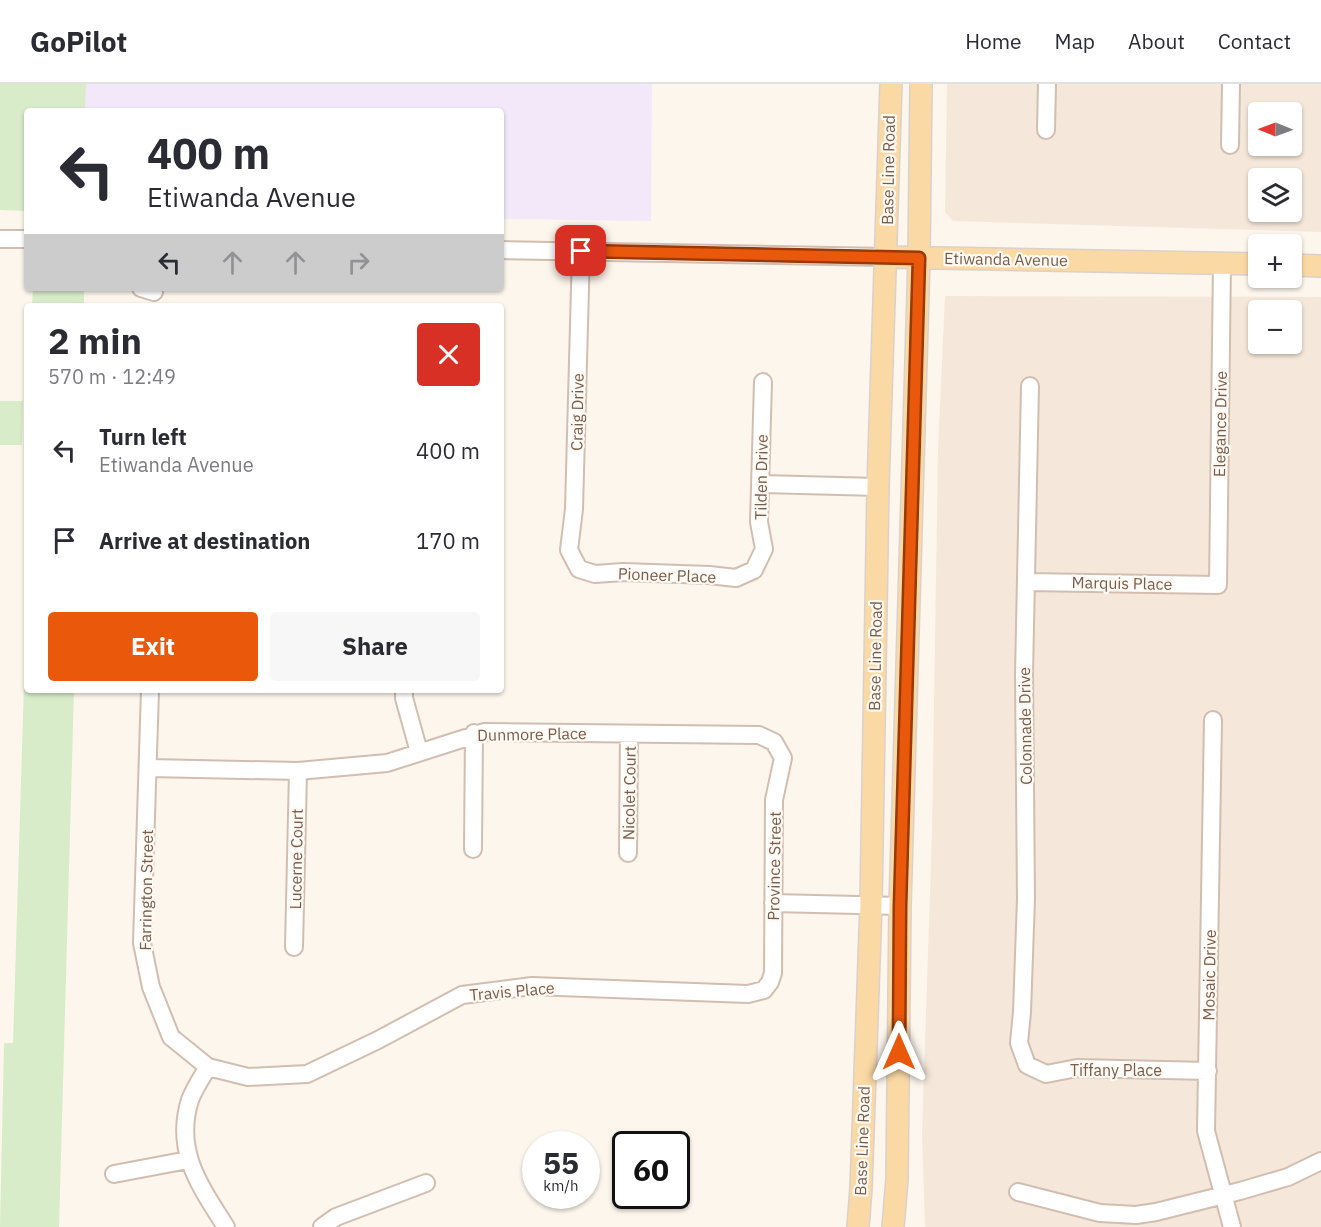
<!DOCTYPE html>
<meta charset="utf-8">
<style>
body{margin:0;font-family:"IBM Plex Sans",sans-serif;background:#f7f7f7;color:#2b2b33;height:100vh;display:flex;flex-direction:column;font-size:22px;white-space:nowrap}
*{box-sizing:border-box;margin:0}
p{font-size:20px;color:#7c7c81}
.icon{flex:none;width:33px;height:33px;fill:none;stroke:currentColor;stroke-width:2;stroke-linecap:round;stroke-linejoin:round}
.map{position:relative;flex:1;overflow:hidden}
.details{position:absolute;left:24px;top:219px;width:480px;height:390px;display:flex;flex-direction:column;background:#fff;border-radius:6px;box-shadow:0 2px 4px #0004}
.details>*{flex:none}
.guide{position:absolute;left:24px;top:24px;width:480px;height:183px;border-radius:6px;box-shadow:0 2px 4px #0004;background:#fff;color:#2b2b33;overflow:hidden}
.needle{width:39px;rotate:271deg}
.controls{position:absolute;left:1248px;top:18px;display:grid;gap:12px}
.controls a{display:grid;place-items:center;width:54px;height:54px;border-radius:6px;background:#fff;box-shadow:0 2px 4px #0004;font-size:30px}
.speed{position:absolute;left:522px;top:1047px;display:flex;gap:12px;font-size:30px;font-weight:700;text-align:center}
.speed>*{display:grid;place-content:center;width:78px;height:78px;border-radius:50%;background:#fff;box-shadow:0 2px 4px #0004;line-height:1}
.speed small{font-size:15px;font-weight:400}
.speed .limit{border:3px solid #111;border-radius:9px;background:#fff;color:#111}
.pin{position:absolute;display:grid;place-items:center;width:51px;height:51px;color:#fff;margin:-26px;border-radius:12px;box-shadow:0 3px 9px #0006}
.me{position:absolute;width:66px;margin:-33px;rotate:0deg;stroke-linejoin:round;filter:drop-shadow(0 0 4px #0008)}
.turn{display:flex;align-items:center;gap:21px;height:126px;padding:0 24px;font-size:27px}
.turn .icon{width:78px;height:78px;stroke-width:2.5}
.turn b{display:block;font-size:42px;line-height:51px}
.lanes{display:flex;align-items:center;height:57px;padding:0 24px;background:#0003;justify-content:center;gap:30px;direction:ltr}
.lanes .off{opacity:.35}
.round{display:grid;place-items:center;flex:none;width:63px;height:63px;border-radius:6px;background:#f7f7f7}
.summary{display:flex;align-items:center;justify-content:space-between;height:102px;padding:0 24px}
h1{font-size:36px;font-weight:700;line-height:45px}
.cta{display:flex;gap:12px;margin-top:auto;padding:12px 24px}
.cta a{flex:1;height:69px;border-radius:6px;background:#ea580c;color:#fff;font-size:24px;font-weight:700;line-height:69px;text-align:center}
.cta a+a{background:#f7f7f7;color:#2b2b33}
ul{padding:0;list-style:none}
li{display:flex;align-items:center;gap:18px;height:90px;padding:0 24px}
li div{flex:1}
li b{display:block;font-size:22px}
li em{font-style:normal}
header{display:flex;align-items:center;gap:36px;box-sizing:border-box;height:84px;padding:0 30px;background:#fff;border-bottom:2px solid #e1e1e2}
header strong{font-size:28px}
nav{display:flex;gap:33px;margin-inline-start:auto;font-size:21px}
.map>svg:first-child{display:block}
.residential{fill:#f5e8da;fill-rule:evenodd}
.education{fill:#f3e8fa}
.green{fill:#d8ecc9}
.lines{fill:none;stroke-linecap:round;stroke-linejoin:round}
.minor-casing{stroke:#d1beb0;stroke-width:20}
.major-casing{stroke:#dad1cd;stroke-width:24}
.minor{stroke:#fff;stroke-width:16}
.major{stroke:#fbd9a5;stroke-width:21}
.route-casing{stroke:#983908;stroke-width:15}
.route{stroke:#ea580c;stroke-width:10}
.labels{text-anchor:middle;stroke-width:4.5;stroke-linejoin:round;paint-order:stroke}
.street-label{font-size:16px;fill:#7a5c4d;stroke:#fffaf3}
</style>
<header>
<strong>GoPilot</strong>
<nav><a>Home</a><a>Map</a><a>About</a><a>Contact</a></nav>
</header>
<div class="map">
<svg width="1321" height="1143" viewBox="0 0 1321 1143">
<rect width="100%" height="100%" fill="#fdf6ec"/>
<path class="residential" d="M947,0H1321V148L953,137L945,128ZM1258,28H1292V62H1258ZM1258,94H1292V128H1258Z
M945,212L1321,213V1143H925L922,1049L932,748L938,365ZM1258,226H1292V260H1258Z"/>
<path class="education" d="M86,0H652L651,137L501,135V27H85Z"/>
<path class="green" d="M0,0H86L85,27H27V127L0,126Z
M33,204H84V222H32Z
M0,317H23L22,361H0Z
M27,503V606H74L59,1143H0L4,959H13Z"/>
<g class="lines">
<defs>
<path id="minor" d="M1046,46L1047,0
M1230,61L1231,0
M0,155H27
M501,166L886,173
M581,167L574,425L569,466L579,485L595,490L623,488L709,491L736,494L754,486L764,465L759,438L763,298
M141,204L154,208
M1030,302L1024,590L1026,814L1022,928L1019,959L1027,981L1046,990L1077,984L1208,987
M760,400L878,403
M1026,498L1218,501L1222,179
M404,606V614L419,668
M1213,636L1206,1047L1232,1143
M149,684L298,687L387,679L484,648L759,651L774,658L783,674L774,716L773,889L770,898L764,906L748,910L532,902L462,911L378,956L307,990L248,993L208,983L171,953L151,903L142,859L150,606
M473,765L474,649
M628,769L629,650
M773,819L900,822
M294,863L298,687
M208,983C202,993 194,1005 190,1016C174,1067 200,1102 226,1143
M114,1090L188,1076
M1018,1108L1100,1129L1136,1131L1156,1128L1240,1107L1288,1093L1321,1077
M322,1143L336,1133L426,1099"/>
<path id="major" d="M886,173L1258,180
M1292,181L1321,182
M858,1143L861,1104L871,820L878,403L891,0
M893,1143L897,1095L900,822L919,174L921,0"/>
</defs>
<use href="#minor" class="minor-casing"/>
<use href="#major" class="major-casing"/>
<use href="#minor" class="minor"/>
<use href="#major" class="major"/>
</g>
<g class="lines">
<defs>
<path id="route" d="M581,167L919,174L900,822L899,968"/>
</defs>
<use href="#route" class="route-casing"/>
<use href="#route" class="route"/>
</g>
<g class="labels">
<g class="street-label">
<text transform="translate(888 86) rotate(-89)" y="6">Base Line Road</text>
<text transform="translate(1006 175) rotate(1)" y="6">Etiwanda Avenue</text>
<text transform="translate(577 328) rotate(-89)" y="6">Craig Drive</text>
<text transform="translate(1220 340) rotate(-89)" y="6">Elegance Drive</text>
<text transform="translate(761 393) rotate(-89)" y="6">Tilden Drive</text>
<text transform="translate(667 491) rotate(2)" y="6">Pioneer Place</text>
<text transform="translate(1122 499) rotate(1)" y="6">Marquis Place</text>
<text transform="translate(875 572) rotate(-89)" y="6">Base Line Road</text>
<text transform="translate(1025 642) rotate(-91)" y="6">Colonnade Drive</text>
<text transform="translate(532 650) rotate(-1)" y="6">Dunmore Place</text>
<text transform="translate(629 709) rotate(-89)" y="6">Nicolet Court</text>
<text transform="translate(296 775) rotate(-89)" y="6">Lucerne Court</text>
<text transform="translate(774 782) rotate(-89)" y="6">Province Street</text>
<text transform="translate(146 806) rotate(-89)" y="6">Farrington Street</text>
<text transform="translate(1209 891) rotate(-89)" y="6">Mosaic Drive</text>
<text transform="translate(512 907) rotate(-5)" y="6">Travis Place</text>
<text x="1116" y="992">Tiffany Place</text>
<text transform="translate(862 1057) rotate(-88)" y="6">Base Line Road</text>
</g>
</g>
</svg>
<div class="controls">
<a><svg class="needle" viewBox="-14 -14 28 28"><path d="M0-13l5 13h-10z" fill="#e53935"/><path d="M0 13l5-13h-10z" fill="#7c7c81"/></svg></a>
<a><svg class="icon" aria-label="layers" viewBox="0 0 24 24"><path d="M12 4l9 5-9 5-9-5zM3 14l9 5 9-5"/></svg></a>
<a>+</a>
<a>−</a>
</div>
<div class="speed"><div>55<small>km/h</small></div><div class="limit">60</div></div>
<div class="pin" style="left:581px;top:167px;background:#d93025"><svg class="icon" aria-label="arrive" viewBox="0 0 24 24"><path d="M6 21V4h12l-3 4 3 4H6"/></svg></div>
<svg class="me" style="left:899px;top:968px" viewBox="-20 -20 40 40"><path d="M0-17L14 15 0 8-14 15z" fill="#ea580c" stroke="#fff" stroke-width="4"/></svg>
<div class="guide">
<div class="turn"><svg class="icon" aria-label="left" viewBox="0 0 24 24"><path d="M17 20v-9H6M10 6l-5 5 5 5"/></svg><div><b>400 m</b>Etiwanda Avenue</div></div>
<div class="lanes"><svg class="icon" aria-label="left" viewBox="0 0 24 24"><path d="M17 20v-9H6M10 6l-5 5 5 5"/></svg><svg class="icon off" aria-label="ahead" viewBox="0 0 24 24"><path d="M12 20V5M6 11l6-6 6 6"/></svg><svg class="icon off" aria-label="ahead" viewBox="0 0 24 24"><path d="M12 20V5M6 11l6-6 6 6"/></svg><svg class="icon off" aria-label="right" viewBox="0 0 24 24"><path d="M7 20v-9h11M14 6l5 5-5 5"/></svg></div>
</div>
<section class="details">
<div class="summary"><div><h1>2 min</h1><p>570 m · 12:49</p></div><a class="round" style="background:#d93025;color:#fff"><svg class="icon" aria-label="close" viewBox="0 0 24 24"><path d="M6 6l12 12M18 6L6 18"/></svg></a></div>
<ul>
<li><svg class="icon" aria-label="left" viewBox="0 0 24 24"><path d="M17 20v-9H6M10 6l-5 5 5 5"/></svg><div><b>Turn left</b><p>Etiwanda Avenue</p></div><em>400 m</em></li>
<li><svg class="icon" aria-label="arrive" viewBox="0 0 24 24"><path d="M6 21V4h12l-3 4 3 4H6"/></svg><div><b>Arrive at destination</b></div><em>170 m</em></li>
</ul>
<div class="cta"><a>Exit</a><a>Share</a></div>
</section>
</div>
